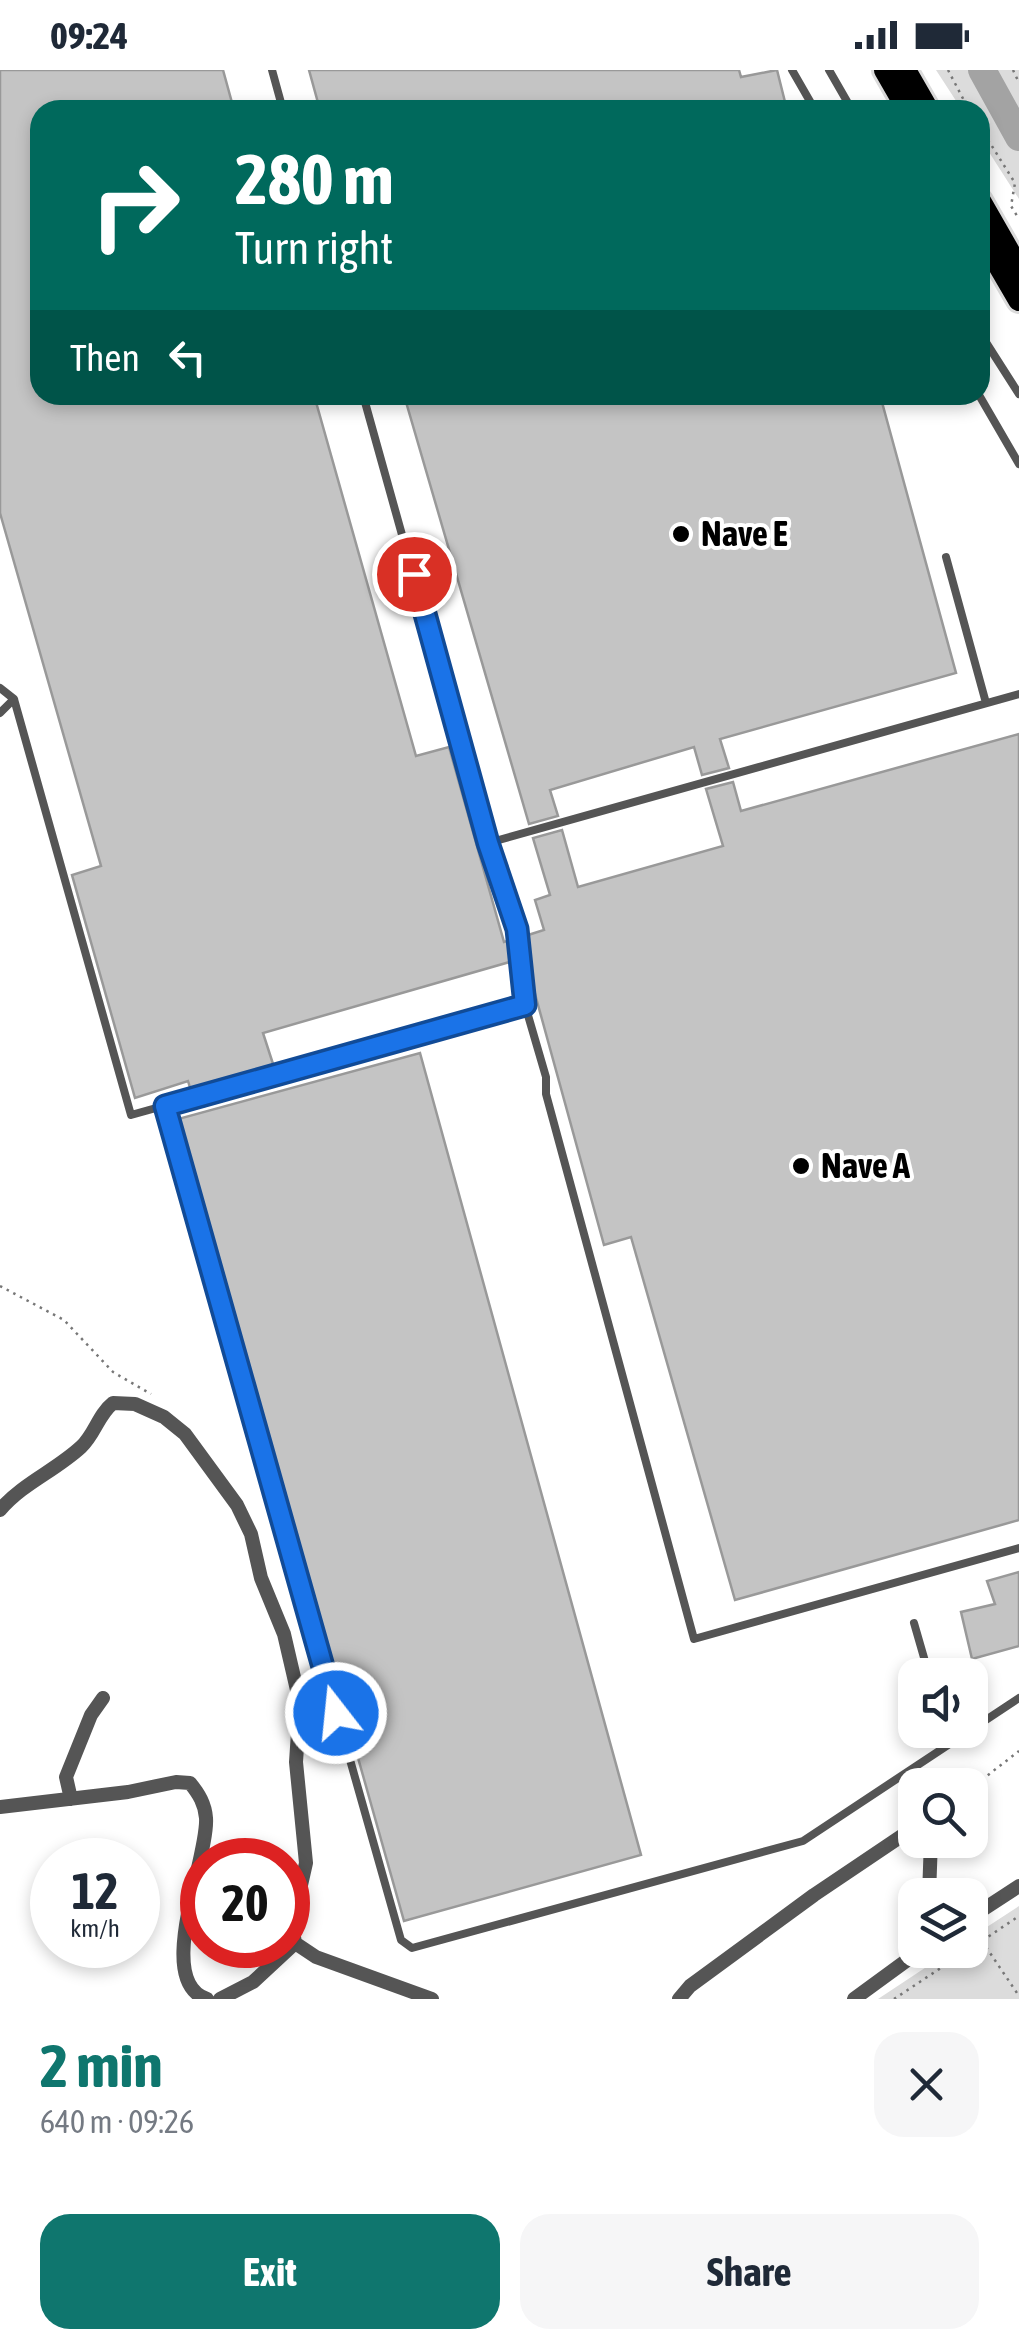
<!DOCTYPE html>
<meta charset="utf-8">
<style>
body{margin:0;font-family:"Asap Condensed",sans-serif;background:#f6f6f7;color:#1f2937;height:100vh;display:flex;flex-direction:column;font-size:38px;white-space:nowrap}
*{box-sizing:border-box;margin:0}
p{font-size:32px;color:#747a83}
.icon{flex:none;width:55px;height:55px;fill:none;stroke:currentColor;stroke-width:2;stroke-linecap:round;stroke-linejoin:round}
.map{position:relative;height:1929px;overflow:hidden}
.sheet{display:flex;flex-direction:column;background:#fff;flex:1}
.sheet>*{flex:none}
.top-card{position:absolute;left:30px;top:30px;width:960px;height:305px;border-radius:30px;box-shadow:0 5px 15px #0003;background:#00695c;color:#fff;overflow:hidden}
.buttons{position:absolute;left:898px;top:1588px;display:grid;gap:20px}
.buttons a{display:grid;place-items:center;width:90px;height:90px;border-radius:20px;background:#fff;box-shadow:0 5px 15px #0003;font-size:50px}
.speed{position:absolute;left:30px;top:1768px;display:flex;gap:20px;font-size:50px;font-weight:700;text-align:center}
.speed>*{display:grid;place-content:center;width:130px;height:130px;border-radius:50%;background:#fff;box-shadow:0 5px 15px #0003;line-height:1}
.speed small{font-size:25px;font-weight:400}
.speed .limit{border:15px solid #d22;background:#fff;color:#111}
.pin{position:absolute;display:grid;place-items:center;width:85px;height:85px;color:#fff;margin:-42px;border:5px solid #fff;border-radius:50%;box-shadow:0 2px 10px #0007}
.me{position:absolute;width:110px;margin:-55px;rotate:344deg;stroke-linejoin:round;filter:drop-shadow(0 0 8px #0008)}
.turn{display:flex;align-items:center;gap:35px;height:210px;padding:0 40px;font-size:45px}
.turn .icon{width:130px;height:130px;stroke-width:2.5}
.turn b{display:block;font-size:70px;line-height:85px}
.then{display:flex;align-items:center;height:95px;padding:0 40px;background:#0003;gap:20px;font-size:38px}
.round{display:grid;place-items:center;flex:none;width:105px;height:105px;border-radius:30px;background:#f6f6f7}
.head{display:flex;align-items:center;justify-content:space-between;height:170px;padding:0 40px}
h1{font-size:60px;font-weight:700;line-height:75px;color:#0f766e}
.button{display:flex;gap:20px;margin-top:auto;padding:20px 40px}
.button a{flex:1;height:115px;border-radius:30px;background:#0f766e;color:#fff;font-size:40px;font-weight:700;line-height:115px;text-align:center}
.button a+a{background:#f6f6f7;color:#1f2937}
.status{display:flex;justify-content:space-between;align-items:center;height:70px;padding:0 50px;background:#fff;direction:ltr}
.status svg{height:28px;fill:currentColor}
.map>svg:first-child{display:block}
.green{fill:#dcdcdc}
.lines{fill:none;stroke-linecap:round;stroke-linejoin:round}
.river{stroke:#a3a3a3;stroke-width:28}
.building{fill:#c4c4c4;stroke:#999;stroke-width:2.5}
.primary-casing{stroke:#dbdbdb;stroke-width:28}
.path{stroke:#777;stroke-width:2.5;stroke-dasharray:2.5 5;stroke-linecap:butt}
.service{stroke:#555;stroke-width:8}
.minor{stroke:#555;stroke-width:14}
.primary{stroke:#000;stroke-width:22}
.route-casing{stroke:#114b97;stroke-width:25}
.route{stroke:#1a73e8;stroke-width:18}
.poi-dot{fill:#000;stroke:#fff;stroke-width:4}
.labels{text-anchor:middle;stroke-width:8;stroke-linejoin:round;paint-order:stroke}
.poi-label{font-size:35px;font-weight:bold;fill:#000;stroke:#fff;text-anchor:start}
</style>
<div class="status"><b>09:24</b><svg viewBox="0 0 49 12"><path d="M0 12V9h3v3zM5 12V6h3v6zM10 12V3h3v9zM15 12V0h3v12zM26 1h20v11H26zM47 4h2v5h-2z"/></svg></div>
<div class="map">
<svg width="1019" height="1929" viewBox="0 0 1019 1929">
<rect width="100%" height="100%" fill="#fff"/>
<path class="green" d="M936,0H1019V129L980,68V40H962Z
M1019,1836V1929H878L952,1880H970V1868Z"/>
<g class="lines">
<path class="river" d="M982,0L1019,67"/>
</g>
<path class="building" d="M0,0H223L234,40H40V325H314L416,686L449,677L504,872L511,870L513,891L263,963L274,997L191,1021L188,1011L135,1028L72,805L101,796L0,443Z
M309,0H739L741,7L777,0L787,40H320Z
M404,325H880L956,603L720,669L729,698L702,705L694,677L550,720L558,746L529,754Z
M1019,664V1450L735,1530L631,1167L604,1175L529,902L525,866L544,860L535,830L550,825L533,768L562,760L578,817L723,776L706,719L733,712L741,741Z
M420,983L641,1785L404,1851L178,1049Z
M1019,1502V1576L972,1589L961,1542L995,1534L987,1511Z"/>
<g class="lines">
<defs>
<path id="primary" d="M885,0L908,40
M905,0L928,40
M980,131L1019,199
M980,163L1019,230"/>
</defs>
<use href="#primary" class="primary-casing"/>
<path class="path" d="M948,0L969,40
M1013,0L1019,13
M980,57L1015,113L1011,136L1019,149
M0,1216L64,1250L113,1302L151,1324
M970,1719L1019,1681
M982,1871L1019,1926
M970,1879L1019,1846
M894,1929L968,1880"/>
<path class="service" d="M272,0L283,40
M792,0L815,40
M829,0L852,40
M980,263L1019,324
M363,325L488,773L517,859L525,935L546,1007V1024L694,1569L1019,1478
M979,325L1019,394
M946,487L986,633
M0,618L14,629L131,1045L525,935
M0,643L14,629
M488,773L1019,624
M165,1036L401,1870L412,1878L803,1771L1019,1628
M914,1553L929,1605"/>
<path class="minor" d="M0,1440C23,1413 55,1401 81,1377C95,1364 98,1345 113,1333L135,1334L164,1347L185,1364L237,1435L251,1464L261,1508L284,1564L300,1633L296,1692L306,1793L292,1855L295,1873L316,1887L432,1929
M71,1729L66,1707L91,1645L103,1628
M0,1737L128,1722L176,1712L190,1713C199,1724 205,1734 206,1748C209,1787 153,1912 207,1929
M929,1825L931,1770
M970,1848L1019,1816
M220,1929L253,1912L295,1873
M679,1929L690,1916L814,1825L915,1757
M854,1929L921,1880"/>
<use href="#primary" class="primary"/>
</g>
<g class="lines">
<defs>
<path id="route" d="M336,1643L165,1036L525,935L517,859L488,773L414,504"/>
</defs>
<use href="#route" class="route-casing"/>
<use href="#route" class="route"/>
</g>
<g class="poi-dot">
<circle cx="681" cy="464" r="10"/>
<circle cx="801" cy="1096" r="10"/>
</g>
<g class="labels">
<g class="poi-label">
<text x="701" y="476">Nave E</text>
<text x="821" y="1108">Nave A</text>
</g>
</g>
</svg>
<div class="buttons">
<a><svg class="icon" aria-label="sound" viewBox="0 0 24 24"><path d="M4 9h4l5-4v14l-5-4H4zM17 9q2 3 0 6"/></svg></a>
<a><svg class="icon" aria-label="search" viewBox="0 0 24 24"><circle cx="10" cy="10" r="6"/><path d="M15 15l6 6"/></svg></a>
<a><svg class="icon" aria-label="layers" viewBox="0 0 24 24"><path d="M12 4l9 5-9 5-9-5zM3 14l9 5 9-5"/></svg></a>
</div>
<div class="speed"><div>12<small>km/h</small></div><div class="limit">20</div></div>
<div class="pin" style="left:414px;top:504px;background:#d93025"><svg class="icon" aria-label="arrive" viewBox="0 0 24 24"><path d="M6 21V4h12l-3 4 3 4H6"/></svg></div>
<svg class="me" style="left:336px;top:1643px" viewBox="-20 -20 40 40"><circle r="17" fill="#1a73e8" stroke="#fff" stroke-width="3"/><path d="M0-11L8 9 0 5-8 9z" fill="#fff"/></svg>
<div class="top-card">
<div class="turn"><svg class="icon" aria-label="right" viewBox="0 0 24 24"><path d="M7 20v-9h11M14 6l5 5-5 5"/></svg><div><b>280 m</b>Turn right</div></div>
<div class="then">Then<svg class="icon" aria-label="left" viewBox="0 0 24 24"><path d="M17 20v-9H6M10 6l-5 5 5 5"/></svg></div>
</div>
</div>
<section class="sheet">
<div class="head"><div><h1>2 min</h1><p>640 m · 09:26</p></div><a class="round"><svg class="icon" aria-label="close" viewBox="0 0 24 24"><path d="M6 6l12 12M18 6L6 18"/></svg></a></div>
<div class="button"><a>Exit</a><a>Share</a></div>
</section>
